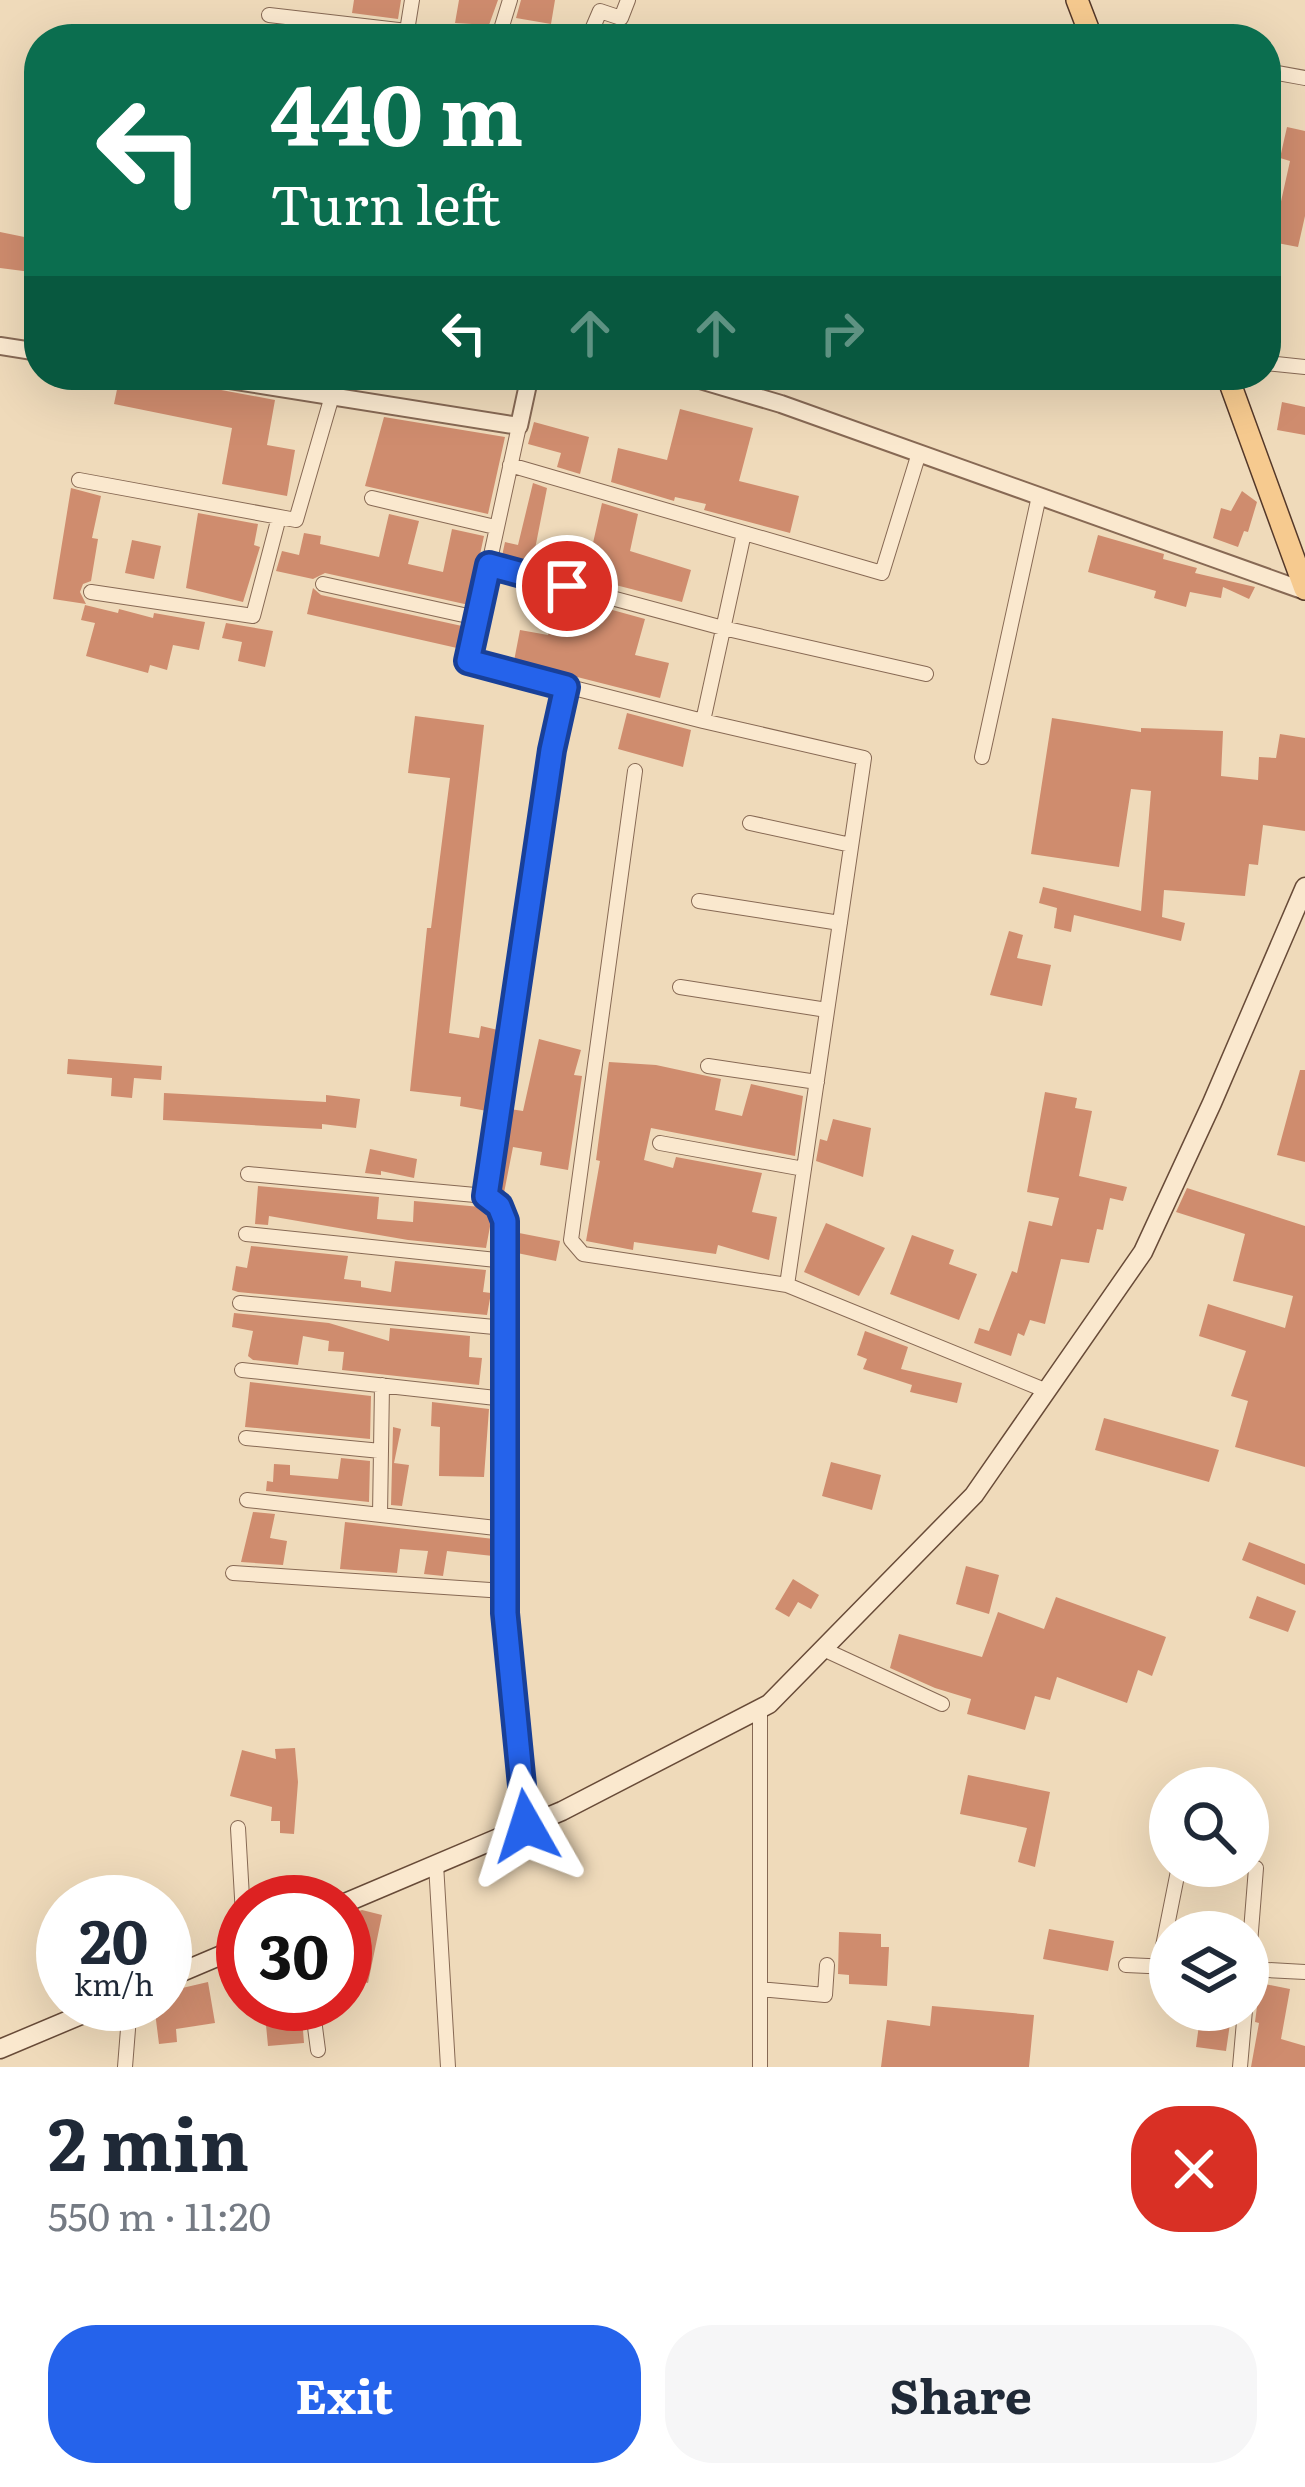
<!DOCTYPE html>
<meta charset="utf-8">
<style>
body{margin:0;font-family:Literata,serif;background:#f6f6f7;color:#1f2937;height:100vh;display:flex;flex-direction:column;font-size:45px;white-space:nowrap}
*{box-sizing:border-box;margin:0}
p{font-size:39px;color:#747a83}
.icon{flex:none;width:66px;height:66px;fill:none;stroke:currentColor;stroke-width:2;stroke-linecap:round;stroke-linejoin:round}
.map{position:relative;height:2067px;overflow:hidden}
.side{display:flex;flex-direction:column;background:#fff;flex:1}
.side>*{flex:none}
.guide{position:absolute;left:24px;top:24px;width:1257px;height:366px;border-radius:48px;box-shadow:0 12px 48px #0002;background:#0b6e4f;color:#fff;overflow:hidden}
.fabs{position:absolute;left:1149px;top:1767px;display:grid;gap:24px}
.fabs a{display:grid;place-items:center;width:120px;height:120px;border-radius:50%;background:#fff;box-shadow:0 12px 48px #0002;font-size:60px}
.speed{position:absolute;left:36px;top:1875px;display:flex;gap:24px;font-size:60px;font-weight:700;text-align:center}
.speed>*{display:grid;place-content:center;width:156px;height:156px;border-radius:50%;background:#fff;box-shadow:0 12px 48px #0002;line-height:1}
.speed small{font-size:30px;font-weight:400}
.speed .limit{border:18px solid #d22;background:#fff;color:#111}
.pin{position:absolute;display:grid;place-items:center;width:102px;height:102px;color:#fff;margin:-51px;border:6px solid #fff;border-radius:50%;box-shadow:0 3px 12px #0007}
.me{position:absolute;width:132px;margin:-66px;rotate:354deg;stroke-linejoin:round;filter:drop-shadow(0 0 9px #0008)}
.turn{display:flex;align-items:center;gap:42px;height:252px;padding:0 48px;font-size:54px}
.turn .icon{width:156px;height:156px;stroke-width:2.5}
.turn b{display:block;font-size:84px;line-height:102px}
.lanes{display:flex;align-items:center;height:114px;padding:0 48px;background:#0003;justify-content:center;gap:60px;direction:ltr}
.lanes .off{opacity:.35}
.round{display:grid;place-items:center;flex:none;width:126px;height:126px;border-radius:48px;background:#f6f6f7}
.head{display:flex;align-items:center;justify-content:space-between;height:204px;padding:0 48px}
h1{font-size:72px;font-weight:700;line-height:90px}
.button{display:flex;gap:24px;margin-top:auto;padding:24px 48px}
.button a{flex:1;height:138px;border-radius:48px;background:#2563eb;color:#fff;font-size:48px;font-weight:700;line-height:138px;text-align:center}
.button a+a{background:#f6f6f7;color:#1f2937}
.map>svg:first-child{display:block}
.building{fill:#cf8c6e}
.lines{fill:none;stroke-linecap:round;stroke-linejoin:round}
.minor-casing{stroke:#876954;stroke-width:16}
.tertiary-casing{stroke:#876954;stroke-width:20}
.secondary-casing{stroke:#684b38;stroke-width:21}
.primary-casing{stroke:#543829;stroke-width:24}
.minor{stroke:#fae8ce;stroke-width:14}
.tertiary{stroke:#fae8ce;stroke-width:16}
.secondary{stroke:#fae8ce;stroke-width:18}
.primary{stroke:#f6ca8f;stroke-width:21}
.route-casing{stroke:#184099;stroke-width:30}
.route{stroke:#2563eb;stroke-width:21}
</style>
<div class="map">
<svg width="1305" height="2067" viewBox="0 0 1305 2067">
<rect width="100%" height="100%" fill="#efdaba"/>
<path class="building" d="M354,0H401L398,19L352,13Z
M459,0H498L489,25L455,23Z
M521,0H555L551,24L516,18Z
M1287,127L1305,131V216L1298,247L1272,242L1290,161L1280,158Z
M0,232L39,240V273L0,268Z
M120,375H141L275,400L267,445L295,450L287,496L222,484L232,428L114,404Z
M1282,402L1305,407V435L1277,430Z
M680,409L753,428L739,481L799,496L790,533L704,510L706,504L675,497L674,501L611,482L618,448L667,460Z
M384,417L505,437L488,514L365,486Z
M534,422L589,437L580,474L557,467L561,453L528,444Z
M533,483L547,488L535,549L561,555L565,537L593,543L602,503L638,514L630,551L691,570L682,602L502,556L505,542L518,545Z
M71,488L101,496L92,538L98,539L91,581L83,584L80,592L86,604L53,599Z
M1242,491L1257,502L1248,532L1244,531L1238,547L1213,538L1221,508L1231,511Z
M198,513L258,524L254,545L260,547L243,602L186,588Z
M389,514L419,521L408,564L443,572L452,529L484,536L469,605L325,573L313,579L276,571L282,551L299,555L304,533L321,536L320,544L379,557Z
M1098,535L1164,554L1163,559L1197,568L1195,573L1255,587L1249,599L1223,587L1221,598L1190,592L1186,607L1154,598L1156,591L1088,572Z
M132,540L161,546L154,579L125,573Z
M313,588L321,595L462,626L457,648L307,614Z
M551,593L645,619L635,655L669,663L660,698L514,661L520,630L548,635L556,607L548,605Z
M85,605L118,613L119,609L153,618L154,613L205,622L199,650L173,645L167,670L150,665L148,673L86,656L95,623L81,620Z
M226,623L273,631L265,667L238,661L242,642L222,638Z
M627,713L691,730L683,767L618,749Z
M415,716L484,725L449,1033L479,1038L481,1026L498,1030L487,1111L460,1106L461,1097L410,1091L427,928H431L450,778L408,773Z
M1052,718L1141,732V728L1223,731L1221,776L1258,780L1259,757L1276,758L1280,734L1305,738V831L1263,825L1258,865L1249,864L1245,896L1164,890L1162,917L1185,923L1181,941L1074,915L1071,932L1054,928L1057,908L1039,903L1043,887L1141,911L1151,791L1131,789L1119,867L1031,854Z
M1009,931L1023,935L1017,958L1051,965L1042,1006L990,995Z
M539,1039L581,1050L574,1075L582,1076L568,1170L540,1165L542,1152L513,1147L503,1198L498,1192L510,1109L523,1111Z
M68,1059L162,1066L161,1080L134,1078L132,1098L111,1096L112,1078L67,1074Z
M609,1062L656,1065L721,1079L715,1110L742,1116L751,1084L803,1096L795,1156L651,1128L644,1160L673,1168L676,1157L762,1173L752,1212L777,1217L769,1260L718,1245L716,1254L634,1242L633,1250L586,1241L600,1161L596,1160Z
M1300,1070H1305V1162L1277,1155Z
M1045,1092L1077,1098L1075,1108L1092,1111L1079,1176L1127,1187L1123,1201L1110,1198L1103,1230L1097,1229L1089,1263L1061,1259L1045,1324L1030,1320L1024,1336L1018,1333L1011,1356L974,1343L979,1328L989,1331L1012,1271L1017,1273L1029,1221L1052,1226L1059,1198L1027,1192Z
M164,1093L326,1102V1095L360,1099L356,1128L322,1124V1129L163,1120Z
M833,1119L871,1128L863,1177L816,1161L820,1139L827,1141Z
M370,1149L417,1159L414,1178L381,1171V1175L365,1173Z
M258,1186L379,1197L377,1219L413,1222L414,1201L481,1207L491,1221L486,1248L408,1240L269,1216L268,1225L255,1224Z
M1187,1188L1305,1226V1467L1235,1447L1248,1401L1231,1396L1246,1351L1199,1336L1208,1304L1285,1328L1293,1296L1233,1281L1245,1234L1176,1212Z
M826,1223L885,1248L859,1296L804,1272Z
M519,1233L560,1241L556,1261L517,1253Z
M912,1235L954,1250L949,1264L977,1274L959,1320L890,1294Z
M251,1246L348,1256L344,1279L361,1281V1287L391,1292L395,1261L486,1270L483,1292L491,1293L487,1315L238,1292L232,1290L236,1266L247,1268Z
M234,1313L329,1323L389,1341L390,1328L470,1336L469,1357L482,1358L479,1385L342,1370L344,1352L328,1351L329,1341L303,1336L298,1365L253,1360L248,1356L253,1331L232,1327Z
M865,1331L908,1347L901,1369L962,1383L957,1403L910,1392L912,1385L863,1369L867,1359L857,1355Z
M250,1382L371,1396L370,1439L245,1427Z
M432,1402L489,1409L484,1477L439,1476L440,1427L431,1426Z
M1104,1418L1219,1450L1209,1482L1095,1450Z
M393,1427L401,1429L394,1463L409,1465L402,1506L391,1505Z
M341,1458L370,1461L369,1502L266,1491L267,1481L273,1482L274,1464L290,1465V1475L338,1479Z
M831,1462L881,1475L872,1510L822,1496Z
M253,1512L275,1514L270,1538L287,1541L283,1565L241,1562Z
M345,1522L494,1539L493,1556L447,1551L443,1576L424,1574L428,1551L400,1549L397,1573L340,1569Z
M1249,1542L1305,1564V1585L1242,1560Z
M966,1566L999,1575L989,1614L956,1604Z
M793,1579L819,1595L811,1609L798,1602L789,1617L775,1609Z
M1257,1596L1296,1611L1288,1632L1249,1618Z
M1056,1597L1166,1637L1152,1676L1138,1670L1127,1703L1057,1677L1050,1700L1035,1696L1025,1730L967,1714L971,1699L935,1688L890,1668L899,1634L982,1657L998,1612L1044,1629Z
M295,1748L298,1782L294,1834L280,1833V1821H271L272,1807L230,1796L242,1750L276,1759L275,1749Z
M968,1775L1050,1792L1035,1867L1018,1862L1027,1828L960,1814Z
M362,1910L382,1915L368,1983L347,1978L358,1929L345,1930V1916Z
M1049,1929L1114,1941L1108,1971L1043,1959Z
M839,1932L881,1934V1947H889L887,1986L849,1984V1975L838,1974Z
M208,1982L215,2023L176,2029L177,2042L159,2044L154,2004H165V1992Z
M1260,1983L1290,1989L1281,2039L1305,2046V2067H1251L1259,2023L1255,2022Z
M264,2004H301L304,2043L268,2046Z
M932,2006L1034,2015L1029,2067H881L887,2020L930,2026Z
M1201,2010H1232L1226,2051L1196,2047Z"/>
<g class="lines">
<defs>
<path id="minor" d="M269,15L407,31L499,37
M407,31L412,0
M498,39L510,0
M588,39L600,11L621,18L628,0
M1266,71L1305,78
M1266,363L1305,367
M519,426L468,661L703,721L744,533
M510,465L882,573L919,453
M79,480L296,520L332,396
M372,498L495,527
M489,565L723,628L926,674
M323,584L477,618
M91,592L253,616L279,517
M703,721L864,758L787,1285L1047,1391
M982,757L1039,496
M635,771L571,1240L583,1254L787,1285
M750,823L851,845
M699,901L840,923
M680,987L827,1010
M708,1066L817,1082
M660,1143L804,1169
M248,1174L486,1196C508,1213 505,1235 506,1261L505,1613L526,1826
M486,1196L552,750L566,687
M246,1234L506,1261
M240,1303L505,1328
M242,1370L505,1399
M246,1438L381,1451
M247,1500L505,1529
M380,1515L382,1385
M233,1573L505,1591
M823,1649L942,1704
M760,1709V2067
M238,1828L243,1915
M436,1864L448,2067
M1126,1965L1170,1967
M1159,1966L1179,1866
M1248,1969L1256,1868
M1248,1984L1249,1969L1305,1972
M760,1989L825,1995L827,1965
M312,2004L318,2050
M125,2067L130,2004
M1240,2067L1245,2010"/>
<path id="tertiary" d="M0,346L39,352
M198,375L519,426L530,375
M683,375L781,404L1305,591"/>
<path id="secondary" d="M345,1903L562,1811L769,1704L974,1495L1143,1252L1212,1103L1305,887
M165,1979L243,1946
M0,2049L107,2004"/>
<path id="primary" d="M1077,0L1092,39
M1227,375L1305,589"/>
</defs>
<use href="#minor" class="minor-casing"/>
<use href="#tertiary" class="tertiary-casing"/>
<use href="#secondary" class="secondary-casing"/>
<use href="#primary" class="primary-casing"/>
<use href="#minor" class="minor"/>
<use href="#tertiary" class="tertiary"/>
<use href="#secondary" class="secondary"/>
<use href="#primary" class="primary"/>
</g>
<g class="lines">
<defs>
<path id="route" d="M526,1826L505,1613V1221L499,1206L486,1196L552,750L566,687L468,661L489,565L567,586"/>
</defs>
<use href="#route" class="route-casing"/>
<use href="#route" class="route"/>
</g>
</svg>
<div class="fabs">
<a><svg class="icon" aria-label="search" viewBox="0 0 24 24"><circle cx="10" cy="10" r="6"/><path d="M15 15l6 6"/></svg></a>
<a><svg class="icon" aria-label="layers" viewBox="0 0 24 24"><path d="M12 4l9 5-9 5-9-5zM3 14l9 5 9-5"/></svg></a>
</div>
<div class="speed"><div>20<small>km/h</small></div><div class="limit">30</div></div>
<div class="pin" style="left:567px;top:586px;background:#d93025"><svg class="icon" aria-label="arrive" viewBox="0 0 24 24"><path d="M6 21V4h12l-3 4 3 4H6"/></svg></div>
<svg class="me" style="left:526px;top:1826px" viewBox="-20 -20 40 40"><path d="M0-17L14 15 0 8-14 15z" fill="#2563eb" stroke="#fff" stroke-width="4"/></svg>
<div class="guide">
<div class="turn"><svg class="icon" aria-label="left" viewBox="0 0 24 24"><path d="M17 20v-9H6M10 6l-5 5 5 5"/></svg><div><b>440 m</b>Turn left</div></div>
<div class="lanes"><svg class="icon" aria-label="left" viewBox="0 0 24 24"><path d="M17 20v-9H6M10 6l-5 5 5 5"/></svg><svg class="icon off" aria-label="ahead" viewBox="0 0 24 24"><path d="M12 20V5M6 11l6-6 6 6"/></svg><svg class="icon off" aria-label="ahead" viewBox="0 0 24 24"><path d="M12 20V5M6 11l6-6 6 6"/></svg><svg class="icon off" aria-label="right" viewBox="0 0 24 24"><path d="M7 20v-9h11M14 6l5 5-5 5"/></svg></div>
</div>
</div>
<section class="side">
<div class="head"><div><h1>2 min</h1><p>550 m · 11:20</p></div><a class="round" style="background:#d93025;color:#fff"><svg class="icon" aria-label="close" viewBox="0 0 24 24"><path d="M6 6l12 12M18 6L6 18"/></svg></a></div>
<div class="button"><a>Exit</a><a>Share</a></div>
</section>
